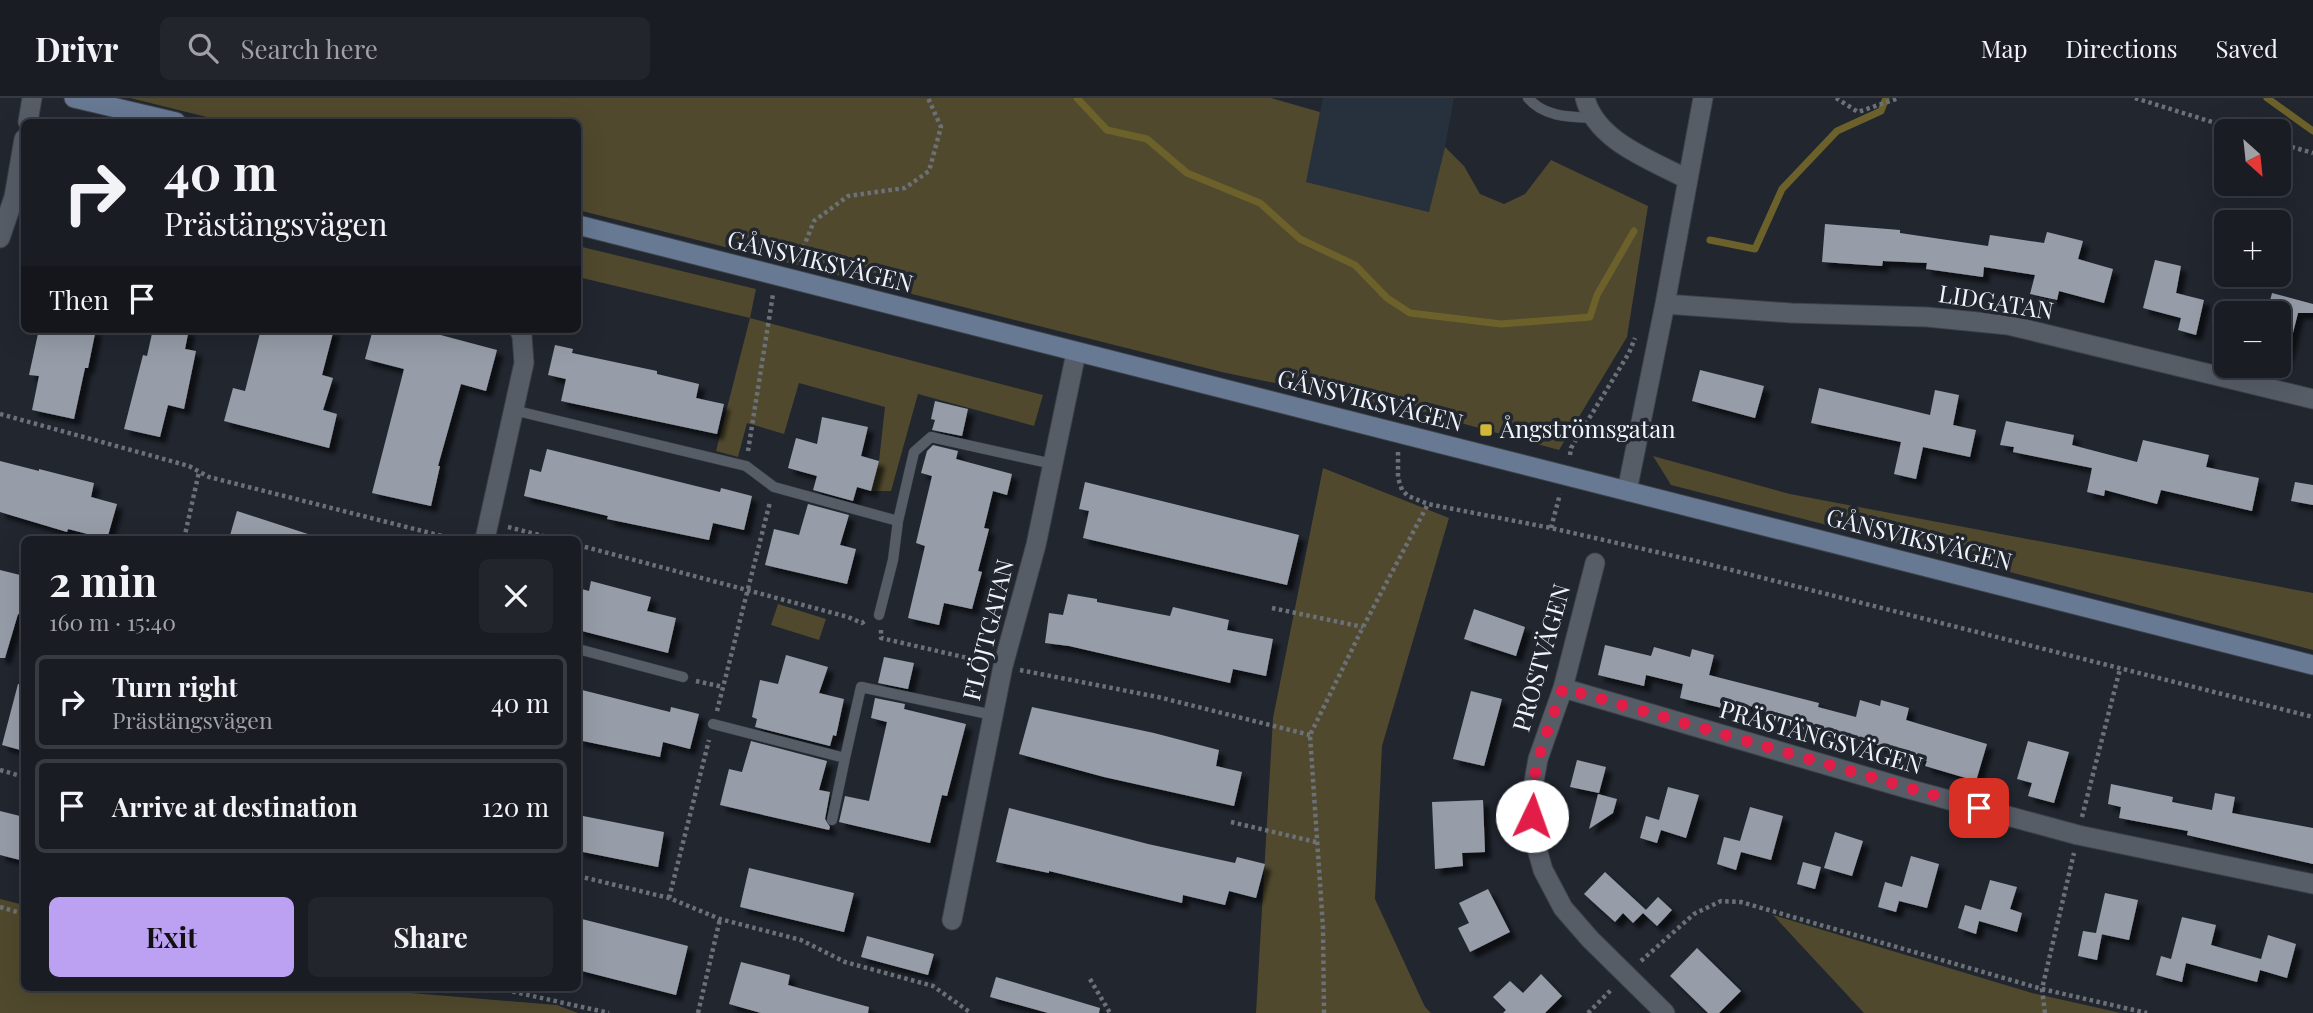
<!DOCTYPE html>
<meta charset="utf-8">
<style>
body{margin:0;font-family:"Playfair Display",serif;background:#22252b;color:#f1f3f6;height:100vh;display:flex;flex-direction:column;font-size:26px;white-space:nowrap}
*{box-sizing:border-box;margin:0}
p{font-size:23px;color:#9fa1a6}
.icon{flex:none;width:38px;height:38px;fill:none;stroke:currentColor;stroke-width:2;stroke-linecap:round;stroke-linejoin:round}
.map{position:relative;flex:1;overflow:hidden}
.panel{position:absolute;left:21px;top:438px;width:560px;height:455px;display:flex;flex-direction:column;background:#191c23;border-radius:10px;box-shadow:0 7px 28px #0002,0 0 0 2px #373a41}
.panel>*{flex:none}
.hud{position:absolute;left:21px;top:21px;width:560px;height:214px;border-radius:10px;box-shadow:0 7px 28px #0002,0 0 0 2px #373a41;background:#191c23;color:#f1f3f6;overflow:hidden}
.needle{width:46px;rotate:153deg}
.fabs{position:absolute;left:2214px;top:21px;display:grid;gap:14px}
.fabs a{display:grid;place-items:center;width:77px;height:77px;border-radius:10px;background:#191c23;box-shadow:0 7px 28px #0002,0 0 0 2px #373a41;font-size:35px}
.pin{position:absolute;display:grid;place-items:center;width:60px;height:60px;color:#fff;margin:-30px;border-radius:14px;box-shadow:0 4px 10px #0006}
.me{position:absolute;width:77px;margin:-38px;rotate:3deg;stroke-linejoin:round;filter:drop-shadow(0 0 5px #0008)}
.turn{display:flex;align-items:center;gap:24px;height:147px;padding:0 28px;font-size:32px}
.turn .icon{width:91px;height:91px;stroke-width:2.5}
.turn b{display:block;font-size:49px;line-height:60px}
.then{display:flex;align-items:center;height:66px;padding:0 28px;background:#0003;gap:14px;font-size:26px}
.round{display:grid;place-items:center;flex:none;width:74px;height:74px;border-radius:10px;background:#22252b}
.summary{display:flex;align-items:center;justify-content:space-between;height:119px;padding:0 28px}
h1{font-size:42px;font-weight:700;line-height:52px}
.cta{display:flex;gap:14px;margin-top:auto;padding:14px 28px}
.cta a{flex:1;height:80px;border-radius:10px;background:#bca0f2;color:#111;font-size:28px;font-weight:700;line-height:80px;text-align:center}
.cta a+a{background:#22252b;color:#f1f3f6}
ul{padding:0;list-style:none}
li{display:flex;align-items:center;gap:21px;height:94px;margin:0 14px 10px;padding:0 14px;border:4px solid #373a41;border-radius:10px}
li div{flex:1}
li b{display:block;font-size:26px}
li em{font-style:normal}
header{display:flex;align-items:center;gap:42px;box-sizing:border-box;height:98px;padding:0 35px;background:#191c23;border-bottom:2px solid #373a41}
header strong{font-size:33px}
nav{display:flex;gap:38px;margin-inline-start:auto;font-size:24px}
.search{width:490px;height:63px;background:#22252b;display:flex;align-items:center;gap:18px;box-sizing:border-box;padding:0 24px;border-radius:10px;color:#9fa1a6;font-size:26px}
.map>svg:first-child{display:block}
.built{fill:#27303d}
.green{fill:#50492d}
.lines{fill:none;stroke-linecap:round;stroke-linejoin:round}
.stream{stroke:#6d612b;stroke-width:7}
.building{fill:#969da8;filter:url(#shadow)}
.service-casing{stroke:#3d4249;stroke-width:11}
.minor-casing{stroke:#3d4249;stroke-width:21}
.secondary-casing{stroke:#3d4249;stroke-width:21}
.path{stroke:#6c7178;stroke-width:4.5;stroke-dasharray:3.5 3.5;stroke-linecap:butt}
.service{stroke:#575d67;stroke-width:10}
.minor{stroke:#575d67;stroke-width:19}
.secondary{stroke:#677993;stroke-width:19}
.route{stroke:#e11d48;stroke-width:12;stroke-dasharray:0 21.6}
.poi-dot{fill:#d2b635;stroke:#21262f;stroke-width:2.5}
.labels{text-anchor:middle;stroke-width:7;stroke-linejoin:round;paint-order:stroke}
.street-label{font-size:24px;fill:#f1f5fb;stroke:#21262f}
.poi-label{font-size:24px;fill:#f1f5fb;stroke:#21262f;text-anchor:start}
</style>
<header>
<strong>Drivr</strong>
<div class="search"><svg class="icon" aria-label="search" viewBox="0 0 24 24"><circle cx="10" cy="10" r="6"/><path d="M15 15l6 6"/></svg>Search here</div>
<nav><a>Map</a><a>Directions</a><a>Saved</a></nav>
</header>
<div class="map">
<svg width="2313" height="915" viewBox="0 0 2313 915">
<defs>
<filter id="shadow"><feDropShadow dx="6" dy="6" stdDeviation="2" flood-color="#0009"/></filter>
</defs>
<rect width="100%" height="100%" fill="#21262f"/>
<path class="built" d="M1323,0H1454L1445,49L1429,114L1305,84Z"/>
<path class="green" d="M130,0H1271L1320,14L1306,84L1429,114L1445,49L1464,68L1480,96L1504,106L1525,96L1551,62L1648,108L1627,239L1559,352L1439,319L1226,275L578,112V24H227Z
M578,148L756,191L750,220L1043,297L1034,328L918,296L891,393H871L879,363L885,309L799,285L784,336L747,325L738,359L716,353L750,220L578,179Z
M1653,358L1790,396L2313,495V552L1671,387Z
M1323,370L1449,420L1382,648L1375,801L1425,909L1431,915H1256L1273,620Z
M778,506L826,521L819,542L771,527Z
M0,801L24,807V889H381L411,895L557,907L578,915H0Z
M1773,817L2032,895L2121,915H1864Z"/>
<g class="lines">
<path class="stream" d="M1077,0L1107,32L1147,41L1187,75L1260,105L1300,141L1355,167L1387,200L1410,215L1501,226L1590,219L1597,197L1634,133
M2267,0L2313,33
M1710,142L1755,151L1782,91L1837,33L1881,13L1886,0"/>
</g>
<path class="building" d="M1825,126L1900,132V135L1988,148L1990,137L2044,145L2047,134L2083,143L2078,161L2113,171L2104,205L2059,193L2057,202L2030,196L2035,177L1984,169L1983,179L1926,171L1927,165L1883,163L1882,168L1822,164Z
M2155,162L2181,168L2176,195L2204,202L2196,237L2178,232L2181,220L2143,210Z
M2272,195L2313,206V215H2298L2285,266L2278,265V215H2267Z
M39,231H96L88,270H85L74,321L32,312L39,278L29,277Z
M153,231H189L185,251L196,253L184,311L168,307L160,339L124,331L143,257L147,258Z
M261,231H334L322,277L333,280L323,312L337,316L329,350L224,323L233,290L245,293Z
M373,231H418L497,252L486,293L461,286L438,368H440L431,408L372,395L404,271L365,261Z
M555,247L573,251L572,255L657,273V276L699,286L696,300L724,306L717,336L561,303L566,281L548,277Z
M1700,272L1764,288L1755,320L1692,303Z
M1819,290L1930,317L1935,292L1959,297L1953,327L1976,332L1970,359L1923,349L1916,381L1894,376L1901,344L1811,325Z
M935,303L968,311L962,338L932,332L935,322L931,321Z
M822,319L868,329L861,358L879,363L871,393L857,389L853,403L813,392L817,378L788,370L796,340L817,346Z
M2006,323L2074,337L2072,347L2137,364L2143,342L2209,357L2206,369L2259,380L2252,413L2161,392L2157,406L2105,392L2104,398L2087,394L2092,370L2013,354L2014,349L2000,347Z
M933,347L958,353L956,361L1012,376L1007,397L993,393L984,430L989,431L978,473L982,474L972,511L944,505L939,527L908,520L925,448L916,445L932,378L921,375L927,353Z
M547,351L720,394L721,390L752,398L744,432L713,425L709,442L607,421L608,418L524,398L530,371L541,374Z
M0,363L39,373V371L94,385L91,399L117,406L107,441L68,431L67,434L0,414Z
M1085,384L1299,437L1287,487L1083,440L1089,413L1079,411Z
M2295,384L2313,387V407L2291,403Z
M808,406L849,417L840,447L856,451L847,486L765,467L774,431L799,437Z
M237,413L314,438V441H229Z
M0,472L24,478V518L18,516L5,560H0Z
M591,483L651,499L647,513L676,520L668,555L578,532V490L589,493Z
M1068,496L1097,501V504L1170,518L1173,509L1229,522L1227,532L1273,541L1266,578L1233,571L1230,585L1069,548L1045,545L1049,515L1063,517Z
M1474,511L1525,529L1516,558L1464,541Z
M1605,547L1651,558L1654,549L1690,559L1692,551L1714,557L1709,577L1819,605L1818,609L1856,619L1860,602L1880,608L1881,602L1909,610L1906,622L1987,646L1976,683L1925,668L1927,663L1914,660L1915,657L1854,641L1853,645L1763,621L1766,612L1729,603L1726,611L1680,600L1683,586L1646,577L1644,588L1598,577Z
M786,557L828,569L819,595L844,601L836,638L833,637L830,648L755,629L757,621L752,619L760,582L778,586Z
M884,559L914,565L908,591L878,585Z
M18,586L24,587V653L2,647Z
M578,591L670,614L671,609L699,616L690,651L663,644L660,659L578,642Z
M1471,593L1502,601L1484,668L1453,661Z
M875,600L905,606L904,611L966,626L947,698L942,697L930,745L839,724L845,698L869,703L887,624L871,620Z
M1032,609L1154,635L1219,652L1216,668L1242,674L1234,708L1104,679L1019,656Z
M751,643L827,663L819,692L830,694L825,721L830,729L829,732L720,707L729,671L742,674Z
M2028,643L2069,654L2054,705L2028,698L2032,685L2017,681Z
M1577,662L1606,669L1599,695L1570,689Z
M2111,686L2173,699L2172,704L2212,712L2215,695L2235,699L2232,715L2313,730V766L2187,737L2188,733L2119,720L2121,709L2108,706Z
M1668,689L1699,697L1686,740L1661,732L1657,745L1640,740L1646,718L1659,722Z
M1598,696L1617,701L1613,715L1589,731Z
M1483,702L1485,754L1462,755L1463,768L1435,771L1432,704Z
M1750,709L1783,718L1771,762L1741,754L1736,772L1717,766L1724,739L1740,743Z
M1009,710L1148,746L1235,765L1237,759L1265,766L1256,800L1229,793L1225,807L1183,797L1182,805L1049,773V775L996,764Z
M0,713L24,719V763L0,757Z
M578,717L664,734L658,769L578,753Z
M1835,734L1863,743L1852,778L1824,770Z
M1911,758L1939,766L1927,810L1899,803L1896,814L1878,809L1885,784L1902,789Z
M1803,764L1821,769L1815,791L1797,786Z
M749,770L854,795L844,834L740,809Z
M1605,774L1646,812L1633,825L1623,815L1615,824L1584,796Z
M1990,782L2017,789L2010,811L2022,815L2017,834L1979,823L1976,836L1958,830L1965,807L1981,812Z
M1488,791L1510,834L1470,854L1458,830L1469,825L1459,805Z
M2105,795L2138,802L2129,842L2096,835Z
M1658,799L1672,812L1657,828L1643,815Z
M2182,819L2216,827L2211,847L2261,861L2268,837L2296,846L2287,880L2260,872L2257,884L2186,865L2182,884L2156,877L2161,858L2171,861Z
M578,820L688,848L676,897L578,872Z
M2083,833L2102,836L2097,862L2078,858Z
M867,838L934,856L928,877L861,859Z
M1697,850L1741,893L1719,915H1708L1670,878Z
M741,864L790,877L788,887L869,909L868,915H761L729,906Z
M1541,876L1562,898L1545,915H1503L1506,912L1493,899L1510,883L1523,895Z
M996,879L1100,910L1099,915H1048L990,899Z"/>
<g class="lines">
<defs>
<path id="service" d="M1528,0C1544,19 1570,19 1593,20
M513,312L746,368L774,389L898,423
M879,517L893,462L898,423L914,354L931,339L1053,366
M578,551L683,579
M713,626L845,660L861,589L993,617
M832,722L845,660"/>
<path id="minor" d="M1585,0C1596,43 1651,62 1687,81
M28,24L32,0
M0,140L14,99L24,41
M1665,206L1791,215L1927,219L2008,227L2313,301
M1627,393L1665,206L1703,0
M485,441L524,265L522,238L519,231
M1595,465L1563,590L1538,661L1531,700L1533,737L1543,772L1563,810L1590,841L1665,915
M1563,590L1905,690L2078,737L2313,786
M952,822L1003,568L1036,447L1076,255"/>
<path id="secondary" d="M74,0L176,24
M578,127L2313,567"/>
</defs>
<use href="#service" class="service-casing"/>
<use href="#minor" class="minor-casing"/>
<use href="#secondary" class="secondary-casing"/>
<path class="path" d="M1836,0L1858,14L1899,0
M2135,0L2241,33
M2278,45L2313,55
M798,163L814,123L848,98L905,90L929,73L941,29L928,0
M0,316L189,368L209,379L454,441
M748,353L773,196
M1398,354V380L1402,392L1408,398L1428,406L1551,430L1696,463L2313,619
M1570,357L1571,350L1629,255L1635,240
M508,429L555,441
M1551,430L1560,396
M184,441L199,374
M578,447L848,519L862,525L865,523
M1272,510L1363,529
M881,532V540L985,564
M1020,572L1158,599L1310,637
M696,583L723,589
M717,613L770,404
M0,672L24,679
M2082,719L2120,571
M1231,724L1316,744
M578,778L669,800L720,821L801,842L845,864L933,888L971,915
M669,800L709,642
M0,809L24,816
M1641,863L1694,816L1721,803L1741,804L2042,891L2147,915
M1090,881L1110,915
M492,889L609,915
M698,915L720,821
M1324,915L1323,830L1310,637L1363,529L1428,406
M1588,915L1612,891
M2045,915L2042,891L2074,755"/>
<use href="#service" class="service"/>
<use href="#minor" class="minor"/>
<use href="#secondary" class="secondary"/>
</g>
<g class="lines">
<path class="route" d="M1532,718C1529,674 1548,632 1563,590L1979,710"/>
</g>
<rect class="poi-dot" x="1479" y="325" width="14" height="14" rx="3.5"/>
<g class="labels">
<g class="street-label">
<text transform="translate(820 164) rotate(14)" y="8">GÅNSVIKSVÄGEN</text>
<text transform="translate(1996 205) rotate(9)" y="8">LIDGATAN</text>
<text transform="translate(1370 303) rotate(14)" y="8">GÅNSVIKSVÄGEN</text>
<text transform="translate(1919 442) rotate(14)" y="8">GÅNSVIKSVÄGEN</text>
<text transform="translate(989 532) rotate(-76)" y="8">FLÖJTGATAN</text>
<text transform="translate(1542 560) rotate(-74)" y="8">PROSTVÄGEN</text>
<text transform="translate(1821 640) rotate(16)" y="8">PRÄSTÄNGSVÄGEN</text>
</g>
<g class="poi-label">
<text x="1500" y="340">Ångströmsgatan</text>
</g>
</g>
</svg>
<div class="fabs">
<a><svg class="needle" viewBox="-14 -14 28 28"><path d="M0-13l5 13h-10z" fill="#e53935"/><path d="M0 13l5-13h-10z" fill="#9fa1a6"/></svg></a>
<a>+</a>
<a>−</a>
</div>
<div class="pin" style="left:1979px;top:710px;background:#d93025"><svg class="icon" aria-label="arrive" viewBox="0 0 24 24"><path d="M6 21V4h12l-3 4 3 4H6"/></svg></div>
<svg class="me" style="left:1532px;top:718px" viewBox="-20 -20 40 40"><circle r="19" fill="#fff"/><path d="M0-13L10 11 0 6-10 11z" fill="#e11d48"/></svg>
<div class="hud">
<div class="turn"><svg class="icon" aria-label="right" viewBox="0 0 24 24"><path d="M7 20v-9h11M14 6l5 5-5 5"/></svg><div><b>40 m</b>Prästängsvägen</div></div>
<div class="then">Then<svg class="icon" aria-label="arrive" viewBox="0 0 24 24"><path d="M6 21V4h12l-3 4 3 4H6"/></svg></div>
</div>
<section class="panel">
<div class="summary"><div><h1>2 min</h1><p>160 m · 15:40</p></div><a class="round"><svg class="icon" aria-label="close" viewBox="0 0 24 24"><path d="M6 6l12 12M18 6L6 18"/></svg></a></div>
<ul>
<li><svg class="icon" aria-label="right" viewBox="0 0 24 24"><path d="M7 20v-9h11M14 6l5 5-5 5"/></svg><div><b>Turn right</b><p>Prästängsvägen</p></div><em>40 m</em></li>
<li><svg class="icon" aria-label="arrive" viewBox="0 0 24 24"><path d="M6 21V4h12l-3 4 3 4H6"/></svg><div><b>Arrive at destination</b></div><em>120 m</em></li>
</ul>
<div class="cta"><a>Exit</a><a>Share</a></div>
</section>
</div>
